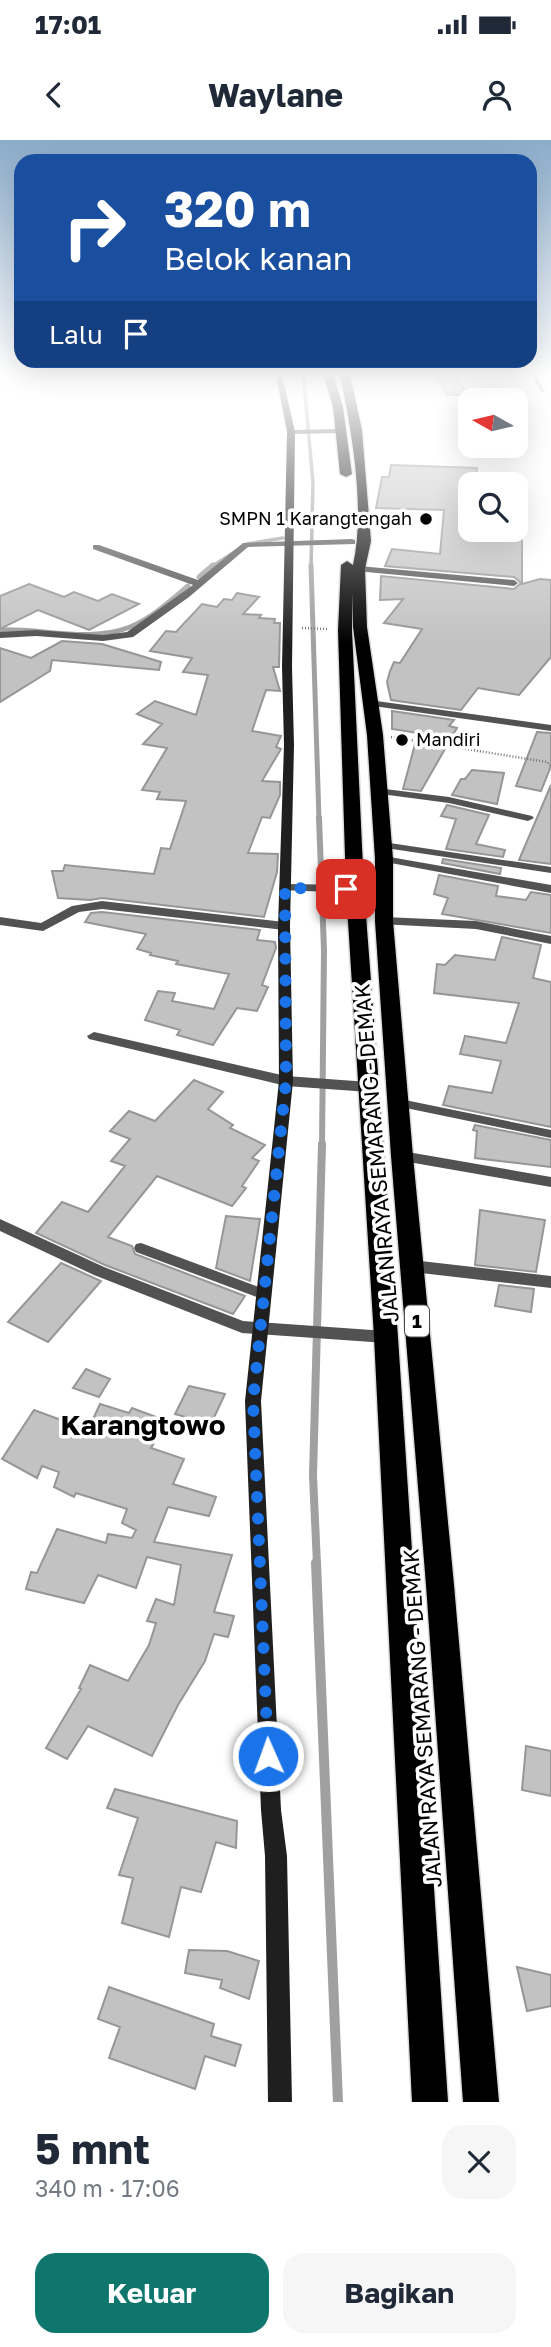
<!DOCTYPE html>
<html lang="id">
<meta charset="utf-8">
<style>
body{margin:0;font-family:"Golos Text",sans-serif;background:#f6f6f7;color:#1f2937;height:100vh;display:flex;flex-direction:column;font-size:26px;white-space:nowrap}
*{box-sizing:border-box;margin:0}
p{font-size:23px;color:#747a83}
.icon{flex:none;width:38px;height:38px;fill:none;stroke:currentColor;stroke-width:2;stroke-linecap:round;stroke-linejoin:round}
.map{position:relative;height:1962px;overflow:hidden}
.drawer{display:flex;flex-direction:column;background:#fff;flex:1}
.drawer>*{flex:none}
.banner{position:absolute;left:14px;top:14px;width:523px;height:214px;border-radius:21px;box-shadow:0 7px 28px #0002;background:#1a4fa0;color:#fff;overflow:hidden}
.needle{width:46px;rotate:278deg}
.controls{position:absolute;left:458px;top:248px;display:grid;gap:14px}
.controls a{display:grid;place-items:center;width:70px;height:70px;border-radius:14px;background:#fff;box-shadow:0 7px 28px #0002;font-size:35px}
.pin{position:absolute;display:grid;place-items:center;width:60px;height:60px;color:#fff;margin:-30px;border-radius:14px;box-shadow:0 4px 10px #0006}
.me{position:absolute;width:77px;margin:-38px;rotate:358deg;stroke-linejoin:round;filter:drop-shadow(0 0 5px #0008)}
.turn{display:flex;align-items:center;gap:24px;height:147px;padding:0 35px;font-size:32px}
.turn .icon{width:91px;height:91px;stroke-width:2.5}
.turn b{display:block;font-size:49px;line-height:60px}
.then{display:flex;align-items:center;height:66px;padding:0 35px;background:#0003;gap:14px;font-size:26px}
.round{display:grid;place-items:center;flex:none;width:74px;height:74px;border-radius:21px;background:#f6f6f7}
.head{display:flex;align-items:center;justify-content:space-between;height:119px;padding:0 35px}
h1{font-size:42px;font-weight:700;line-height:52px}
.primary-button{display:flex;gap:14px;margin-top:auto;padding:14px 35px}
.primary-button a{flex:1;height:80px;border-radius:21px;background:#0f766e;color:#fff;font-size:28px;font-weight:700;line-height:80px;text-align:center}
.primary-button a+a{background:#f6f6f7;color:#1f2937}
.status{display:flex;justify-content:space-between;align-items:center;height:49px;padding:0 35px;background:#fff;direction:ltr}
.status svg{height:19px;fill:currentColor}
header{display:flex;justify-content:space-between;align-items:center;height:91px;padding:0 35px;background:#fff;font-size:32px;font-weight:700}
.map>svg:first-child{display:block}
.lines{fill:none;stroke-linecap:round;stroke-linejoin:round}
.stream-far4{stroke:#a0a0a0;stroke-width:3.5}
.stream-far3{stroke:#a0a0a0;stroke-width:5}
.stream-far2{stroke:#a0a0a0;stroke-width:6}
.stream-far1{stroke:#a0a0a0;stroke-width:8}
.stream{stroke:#a0a0a0;stroke-width:10}
.building{fill:#c2c2c2;stroke:#969696;stroke-width:2}
.highway-casing{stroke:#dbdbdb;stroke-width:3}
.path{stroke:#747474;stroke-width:2.5;stroke-dasharray:1 2;stroke-linecap:butt}
.lane{fill:#525252;fill-rule:evenodd}
.street{fill:#525252;fill-rule:evenodd}
.secondary{fill:#1f1f1f;fill-rule:evenodd}
.highway{fill:#000;fill-rule:evenodd}
.route{stroke:#1a73e8;stroke-width:12;stroke-dasharray:0 21.6}
.poi-dot{fill:#000;stroke:#fff;stroke-width:2.5}
.labels{text-anchor:middle;stroke-width:7;stroke-linejoin:round;paint-order:stroke}
.far-poi-label{font-size:18px;fill:#000;stroke:#fff;text-anchor:end}
.shield{fill:#fff;stroke:#4c4c4c;stroke-width:2}
.shield-label{font-size:19px;font-weight:bold;fill:#000}
.street-label{font-size:21px;fill:#000;stroke:#fff}
.near-quarter-label{font-size:28px;font-weight:bold;fill:#000;stroke:#fff}
</style>
<div class="status"><b>17:01</b><svg viewBox="0 0 49 12"><path d="M0 12V9h3v3zM5 12V6h3v6zM10 12V3h3v9zM15 12V0h3v12zM26 1h20v11H26zM47 4h2v5h-2z"/></svg></div>
<header><svg class="icon" aria-label="back" viewBox="0 0 24 24"><path d="M15 5l-7 7 7 7"/></svg>Waylane<svg class="icon" aria-label="person" viewBox="0 0 24 24"><circle cx="12" cy="8" r="4"/><path d="M4 21q1-7 8-7t8 7"/></svg></header>
<div class="map">
<svg width="551" height="1962" viewBox="0 0 551 1962">
<rect width="100%" height="100%" fill="#fff"/>
<g class="lines">
<path class="stream-far4" d="M303,230L313,343L311,427
M211,427L247,404L283,398"/>
<path class="stream-far3" d="M311,425L319,680
M199,437L213,425
M0,490C42,488 90,503 130,487C152,478 170,461 188,446"/>
<path class="stream-far2" d="M319,678L324,810L322,1006"/>
<path class="stream-far1" d="M317,1424L313,1336L322,1004"/>
<path class="stream" d="M316,1423L338,1962"/>
</g>
<path class="building" d="M433,230H453L467,255H447Z
M391,325L477,328L475,345H471V390H522V444L540,439L551,440V517L519,555L478,548L461,570L391,560L387,542L390,531L394,522L400,523L422,489L384,483L403,459L380,460L381,436L514,449L521,443L514,437L385,426L392,409L440,414L444,370L376,368L382,337H389Z
M29,444L64,457L74,452L98,461L112,454L139,464L89,490L38,470L0,489V456Z
M237,453L259,457L243,474L261,475L259,478L275,479L274,483H280L279,527H273L280,551L266,550L252,591L281,596L276,607L281,609L262,641L280,642V655L270,678L262,677L248,713L278,714L277,732L264,777L102,758L90,760L58,758L52,731H63L65,725L154,734L161,708L170,709L186,661L157,659L160,652L142,650L167,608L143,604L162,584L137,574L155,561L196,575L208,535L183,532L192,518L150,511L166,491L176,492L202,464L217,467L224,459L232,460Z
M62,501L102,504L161,522L159,530L52,520L50,531L0,562V508L31,518Z
M392,571L454,580L449,586L457,588L421,651L403,649L418,593L392,589Z
M537,592L551,593V626L541,651L516,646Z
M472,630L504,633L497,664L452,655L461,639H465Z
M551,645V724L519,720Z
M447,665L489,675L476,704L505,710L503,717L446,709L456,679L441,676Z
M443,719L501,728L500,734L442,723Z
M439,735L498,746L496,756L526,760L531,752L551,755V793L442,774L448,758L434,754Z
M102,772L260,790L257,800L275,802L276,808L262,845L268,847L257,871L237,868L213,905L177,895L180,890L145,880L158,851L175,853L172,861L214,869L229,834L176,824L178,821L150,815L151,813L137,809L146,794L85,782L91,773Z
M502,797L541,805L533,838L551,842V987L443,965L449,946L492,953L501,921L460,914L465,896L506,903L519,863L434,853L437,824L445,825L455,815L495,820Z
M194,940L223,952L208,969L233,985L230,988L265,1005L252,1018L259,1021L242,1046L246,1048L232,1066L157,1036L108,1097L132,1106L135,1114L245,1156L233,1174L105,1125L36,1093L62,1062L88,1072L125,1026L111,1021L130,999L110,991L129,971L155,981Z
M475,985L551,1000V1027L475,1018L477,991L473,990Z
M480,1070L545,1080L536,1132L475,1125Z
M226,1076L260,1079L250,1141L216,1128Z
M61,1123L101,1141L48,1202L8,1182Z
M499,1145L534,1149L531,1172L495,1166Z
M86,1229L110,1239L99,1257L73,1248Z
M189,1246L225,1254L211,1284L175,1274Z
M100,1264L129,1273L132,1268L167,1281L151,1308L184,1319L173,1344L216,1357L209,1376L168,1367L154,1402L232,1415L214,1472L234,1476L228,1497L214,1494L205,1521L178,1565L152,1616L88,1586L67,1619L46,1608L81,1549L79,1548L90,1525L128,1541L149,1505L156,1483L147,1481L156,1459L174,1465L181,1425L147,1417L136,1448L98,1435L84,1463L26,1449L31,1432L37,1433L57,1389L106,1403L108,1394L132,1398L136,1390L122,1383L127,1369L76,1353L74,1357L54,1347L59,1332L42,1326L37,1338L2,1319L34,1270L88,1290Z
M526,1606L551,1611V1656L522,1650Z
M115,1649L237,1681L236,1708L216,1702L201,1752L181,1747L169,1797L122,1783L133,1738L119,1735L138,1678L107,1668Z
M189,1810L227,1811L259,1821L249,1859L220,1848L222,1840L185,1833Z
M517,1827L551,1835V1866L527,1871Z
M109,1847L214,1884L211,1896L241,1905L235,1926L205,1916L195,1949L109,1918L120,1887L98,1879Z"/>
<g class="lines">
<defs>
<path id="highway" d="M322,230H332L343,267L352,334L346,337L340,334L333,267Z
M339,230H349L362,290L371,401L365,429L367,487L383,595L393,719V781L413,1016L454,1445L499,1962H463L426,1445L391,1016L375,781V719L367,595L353,487V453L352,490L364,749L398,1197L448,1962H412L374,1197L346,749L338,490L341,425L347,421L353,425C366,367 351,288 339,230Z"/>
</defs>
<use href="#highway" class="highway-casing"/>
<path class="path" d="M302,488L328,489
M391,597L547,622L551,626"/>
<path class="lane" d="M528,230H534L545,252H541Z
M369,560L551,585V591L366,565L365,563Z
M400,959L551,990V998L396,966L394,963Z
M141,1103L267,1150L269,1154L267,1158L262,1159L136,1112L134,1108L136,1104Z"/>
<path class="street" d="M341,289L345,291L344,293L291,294L287,292L291,290Z
M352,399L355,400V404L248,407L189,457L133,497L103,501L36,496L0,498V492L36,490L103,495L127,492L193,445L93,409V405H99L198,440L243,403Z
M359,426L514,440L518,443L514,446L356,431L355,429Z
M377,648L449,657L532,676L534,678L528,681L449,663L373,653L372,651Z
M383,702L551,727V733L379,707V703Z
M384,716L551,745V753L380,721V717Z
M285,744L355,745L361,749L355,753L281,750L279,748Z
M102,761L284,782L290,786L284,790L102,769L79,772L43,791L0,785V777L41,783L72,766Z
M384,777L476,781L551,796V804L476,789L380,784L378,781Z
M94,892L286,936L369,942L376,947L369,952L286,946L89,899L87,896Z
M402,1011L551,1037V1047L397,1020L395,1016Z
M0,1079L104,1127L243,1181L386,1191L392,1192L394,1197L392,1202L386,1203L242,1193L94,1135L0,1091Z
M412,1120L551,1136V1148L412,1132L407,1130L404,1126L407,1122Z"/>
<path class="secondary" d="M275,230H281L295,292L292,527L294,605L290,786L293,941L261,1261L281,1670L287,1716L292,1962H268L265,1716L261,1670L245,1261L279,941L278,786L284,605L282,527L287,292Z"/>
<use href="#highway" class="highway"/>
</g>
<linearGradient id="sky" x2="0" y2="1"><stop stop-color="#8baccb"/><stop offset="0.46" stop-color="#fff"/><stop offset="1" stop-color="#fff" stop-opacity="0"/></linearGradient>
<rect width="551" height="504" fill="url(#sky)"/>
<g class="lines">
<path class="route" d="M268,1616L253,1261L286,941L285,748L346,749"/>
</g>
<g class="poi-dot">
<circle cx="426" cy="379" r="7"/>
<circle cx="402" cy="600" r="7"/>
</g>
<g class="labels">
<g class="far-poi-label">
<text x="412" y="385">SMPN 1 Karangtengah</text>
<text x="416" y="606" text-anchor="start">Mandiri</text>
</g>
<rect class="shield" x="405" y="1165.5" width="24" height="31" rx="5"/>
<g class="shield-label">
<text x="417" y="1188">1</text>
</g>
<g class="street-label">
<text transform="translate(377 1013) rotate(-95)" y="7">JALAN RAYA SEMARANG - DEMAK</text>
<text transform="translate(423 1578) rotate(-94)" y="7">JALAN RAYA SEMARANG - DEMAK</text>
</g>
<g class="near-quarter-label">
<text x="143" y="1295">Karangtowo</text>
</g>
</g>
</svg>
<div class="controls">
<a><svg class="needle" viewBox="-14 -14 28 28"><path d="M0-13l5 13h-10z" fill="#e53935"/><path d="M0 13l5-13h-10z" fill="#747a83"/></svg></a>
<a><svg class="icon" aria-label="search" viewBox="0 0 24 24"><circle cx="10" cy="10" r="6"/><path d="M15 15l6 6"/></svg></a>
</div>
<div class="pin" style="left:346px;top:749px;background:#d93025"><svg class="icon" aria-label="arrive" viewBox="0 0 24 24"><path d="M6 21V4h12l-3 4 3 4H6"/></svg></div>
<svg class="me" style="left:268px;top:1616px" viewBox="-20 -20 40 40"><circle r="17" fill="#1a73e8" stroke="#fff" stroke-width="3"/><path d="M0-11L8 9 0 5-8 9z" fill="#fff"/></svg>
<div class="banner">
<div class="turn"><svg class="icon" aria-label="right" viewBox="0 0 24 24"><path d="M7 20v-9h11M14 6l5 5-5 5"/></svg><div><b>320 m</b>Belok kanan</div></div>
<div class="then">Lalu<svg class="icon" aria-label="arrive" viewBox="0 0 24 24"><path d="M6 21V4h12l-3 4 3 4H6"/></svg></div>
</div>
</div>
<section class="drawer">
<div class="head"><div><h1>5 mnt</h1><p>340 m · 17:06</p></div><a class="round"><svg class="icon" aria-label="close" viewBox="0 0 24 24"><path d="M6 6l12 12M18 6L6 18"/></svg></a></div>
<div class="primary-button"><a>Keluar</a><a>Bagikan</a></div>
</section>
